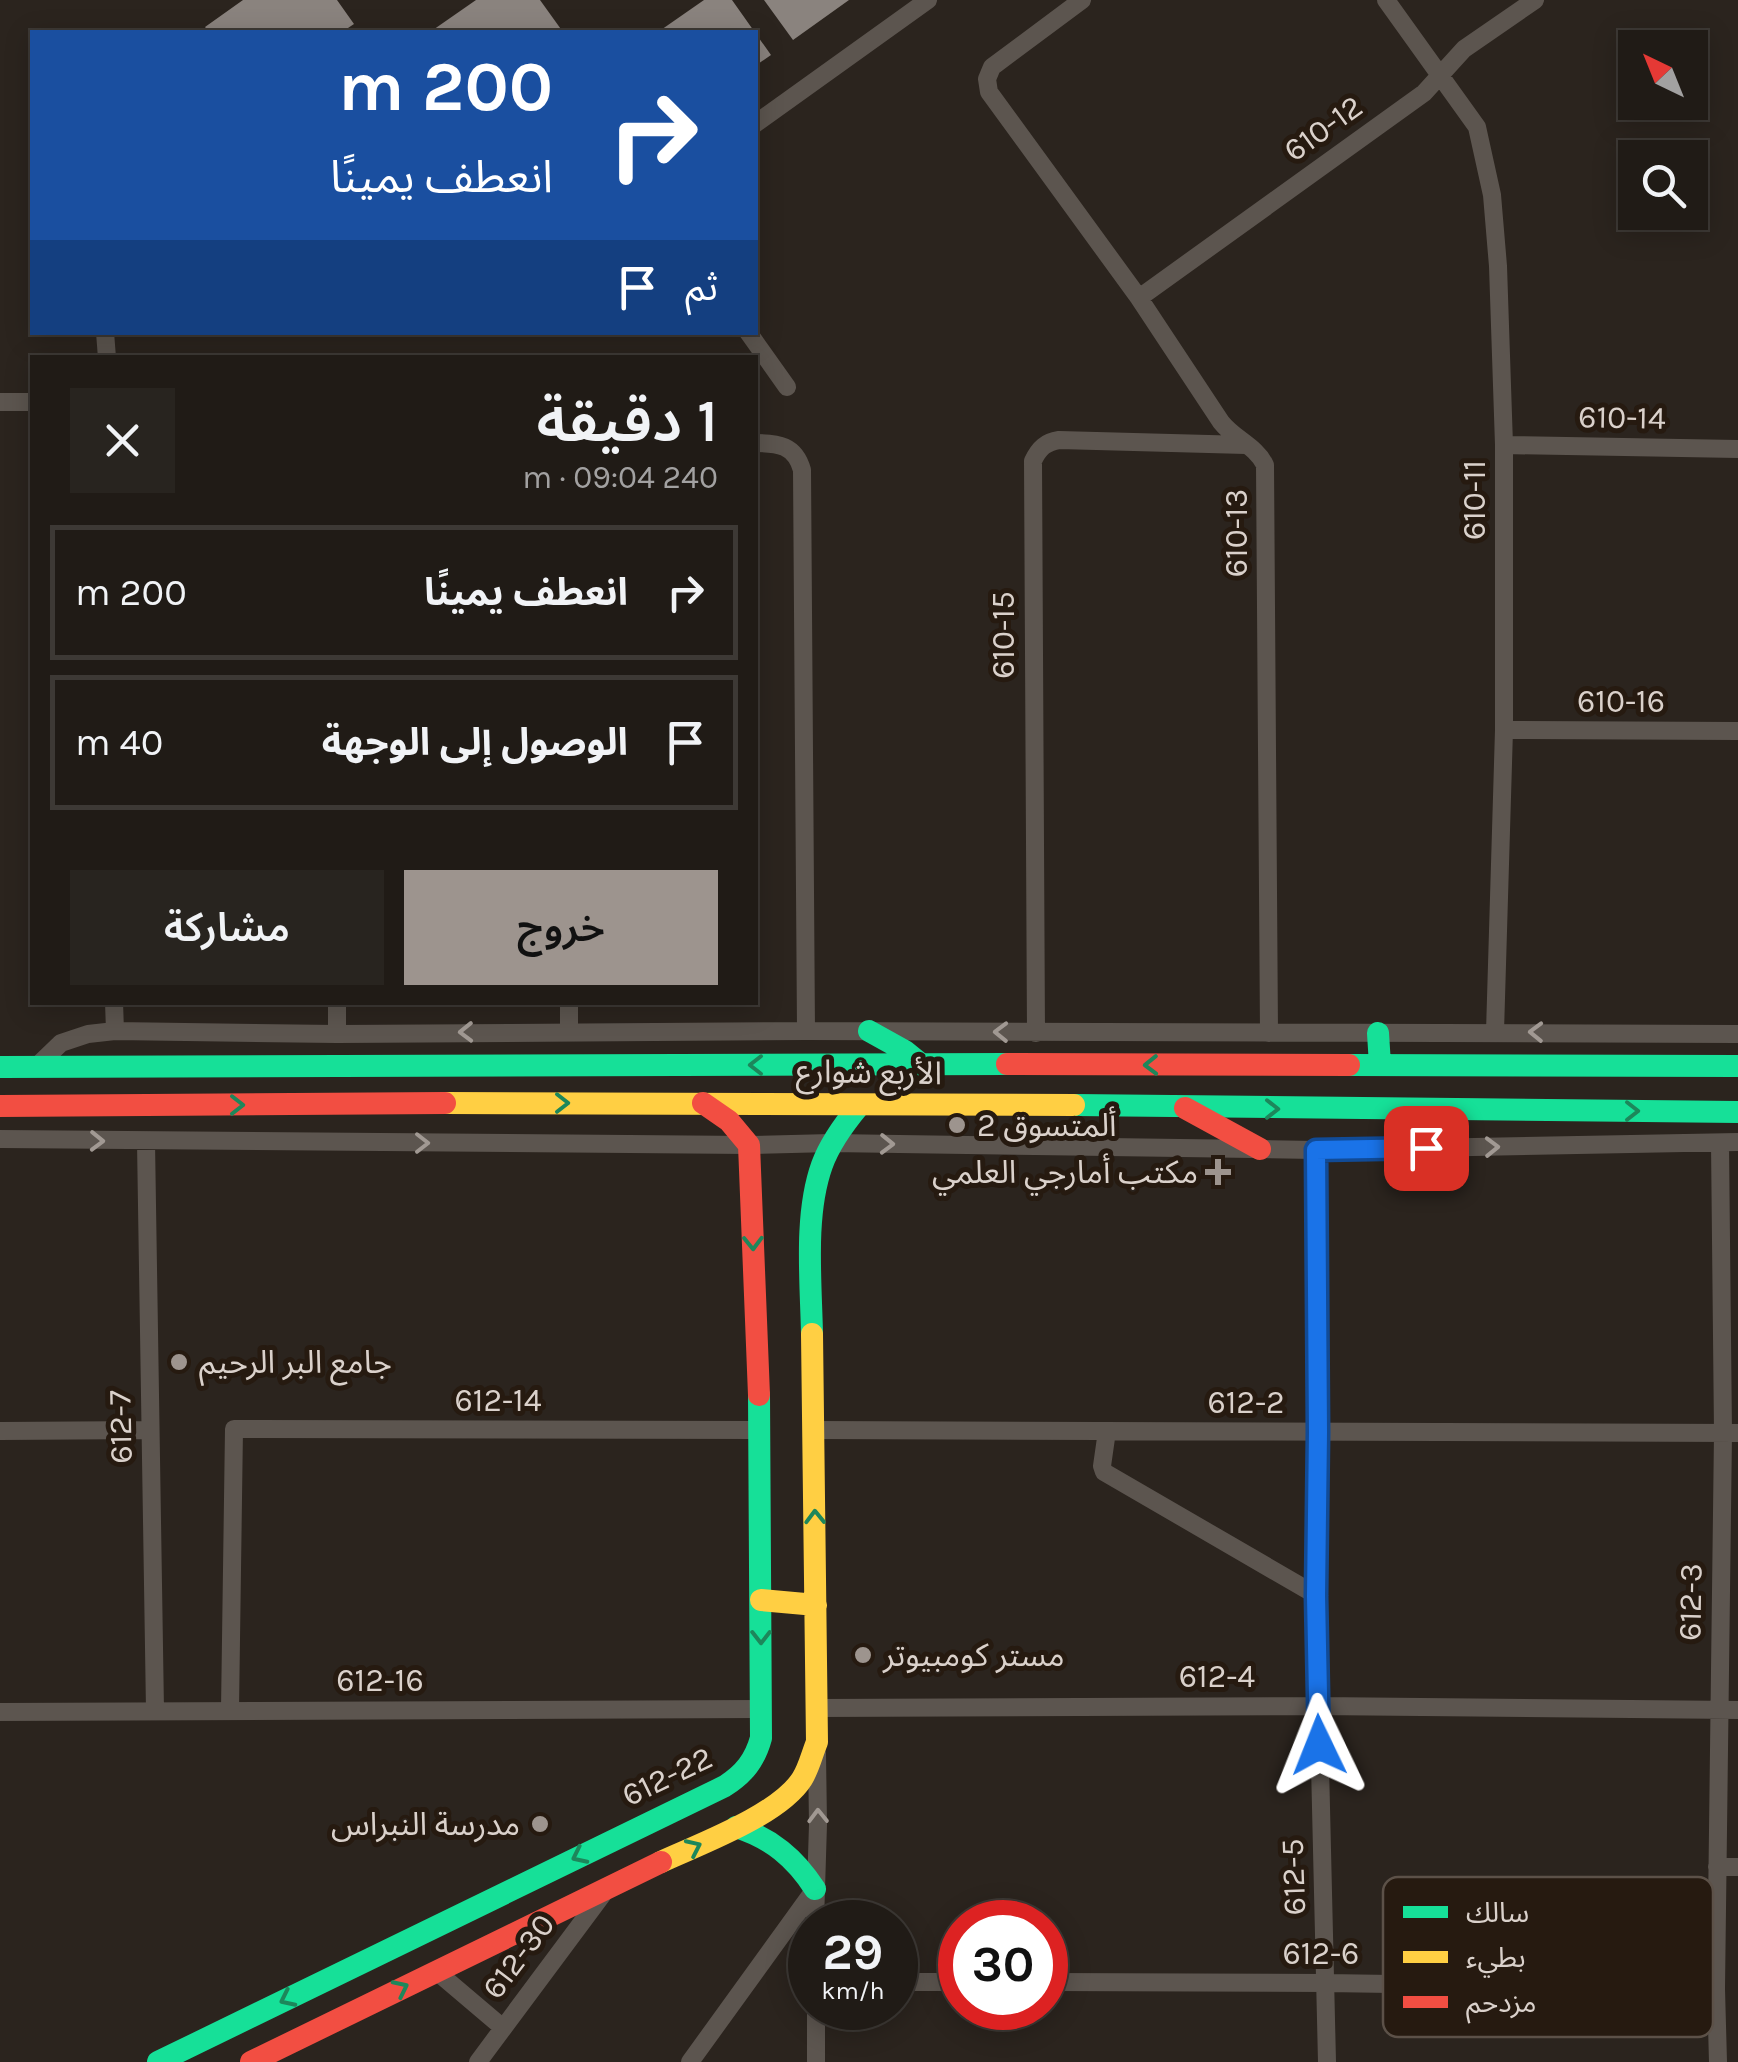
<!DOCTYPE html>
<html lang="ar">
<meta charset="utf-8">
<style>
body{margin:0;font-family:Karla,"Noto Sans Arabic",sans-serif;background:#28241f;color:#f1f3f6;direction:rtl;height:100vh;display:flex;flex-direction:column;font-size:38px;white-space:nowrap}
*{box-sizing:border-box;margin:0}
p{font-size:32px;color:#a2a1a1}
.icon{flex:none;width:55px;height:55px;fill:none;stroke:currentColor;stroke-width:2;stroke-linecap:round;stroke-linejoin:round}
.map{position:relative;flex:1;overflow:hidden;direction:ltr}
.sheet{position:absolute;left:30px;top:355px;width:728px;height:650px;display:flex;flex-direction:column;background:#201b16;border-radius:0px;box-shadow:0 5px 25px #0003,0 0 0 2px #3d3935;direction:rtl}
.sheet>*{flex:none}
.top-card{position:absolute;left:30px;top:30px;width:728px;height:305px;border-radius:0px;box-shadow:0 5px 25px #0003,0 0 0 2px #3d3935;direction:rtl;background:#1a4fa0;color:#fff;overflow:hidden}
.needle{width:65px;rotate:317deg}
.controls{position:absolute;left:1618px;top:30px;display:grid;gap:20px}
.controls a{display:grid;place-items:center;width:90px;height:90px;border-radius:0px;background:#201b16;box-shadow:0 5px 25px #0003,0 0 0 2px #3d3935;font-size:50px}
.speed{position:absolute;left:788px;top:1900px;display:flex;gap:20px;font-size:50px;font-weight:700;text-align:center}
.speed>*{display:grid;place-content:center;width:130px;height:130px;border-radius:50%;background:#201b16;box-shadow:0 5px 25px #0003,0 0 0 2px #3d3935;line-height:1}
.speed small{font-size:25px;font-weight:400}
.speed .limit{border:15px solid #d22;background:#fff;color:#111}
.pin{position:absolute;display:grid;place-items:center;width:85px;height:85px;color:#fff;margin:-42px;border-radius:20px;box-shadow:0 5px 15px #0006}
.me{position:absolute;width:110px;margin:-55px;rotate:358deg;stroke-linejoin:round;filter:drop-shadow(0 0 8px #0008)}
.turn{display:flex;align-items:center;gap:35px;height:210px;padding:0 40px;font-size:45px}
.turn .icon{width:130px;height:130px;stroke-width:2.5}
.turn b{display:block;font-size:70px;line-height:85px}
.then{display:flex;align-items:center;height:95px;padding:0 40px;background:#0003;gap:20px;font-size:38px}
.round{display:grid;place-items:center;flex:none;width:105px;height:105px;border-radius:0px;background:#28241f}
.head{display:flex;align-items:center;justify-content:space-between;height:170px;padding:0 40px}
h1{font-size:60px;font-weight:600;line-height:75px}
.action{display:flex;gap:20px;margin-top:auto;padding:20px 40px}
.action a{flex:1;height:115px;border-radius:0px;background:#9d948e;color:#111;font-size:40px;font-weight:600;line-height:115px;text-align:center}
.action a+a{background:#28241f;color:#f1f3f6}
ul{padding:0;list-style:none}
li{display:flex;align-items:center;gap:30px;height:135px;margin:0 20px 15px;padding:0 20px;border:5px solid #3d3935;border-radius:0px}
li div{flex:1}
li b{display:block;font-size:38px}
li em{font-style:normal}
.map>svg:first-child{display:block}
.building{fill:#8a837e}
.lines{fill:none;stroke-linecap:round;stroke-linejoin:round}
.street{stroke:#5c554f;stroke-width:18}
.fast{stroke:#16e098;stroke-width:22}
.slow{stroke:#ffcf43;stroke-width:22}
.jam{stroke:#f24e42;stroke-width:22}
.oneway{stroke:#a19993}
.oneway2{stroke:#1d875b}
.route-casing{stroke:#114b97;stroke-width:25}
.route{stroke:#1a73e8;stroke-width:18}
.poi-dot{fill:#9d948e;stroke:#261a10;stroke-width:4}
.labels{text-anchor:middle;stroke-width:10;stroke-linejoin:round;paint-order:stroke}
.street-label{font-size:32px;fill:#dad1cb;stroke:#261a10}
.poi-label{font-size:32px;fill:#dad1cb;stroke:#261a10;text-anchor:start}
.key{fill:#261a10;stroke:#5c5148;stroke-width:2.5}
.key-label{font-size:28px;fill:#dad1cb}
</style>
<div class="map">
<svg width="1738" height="2062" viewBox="0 0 1738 2062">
<rect width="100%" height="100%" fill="#2b241e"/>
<path class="building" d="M243,0H337L354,24L342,32H209L205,27Z
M476,0H540L563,32H430Z
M704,0H732L771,55L755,66V32H658Z
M764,0H849L793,40Z"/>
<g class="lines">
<path class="street" d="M1082,0L992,67L987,79L989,92L1139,298L1221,422C1234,439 1256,446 1265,465L1269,1033
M1386,0L1477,127L1492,195L1498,266L1504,445V730L1495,1032
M755,124L928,0
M1139,298L1424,93L1464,49L1535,0
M105,332L107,358
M748,332L787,387
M0,402H32
M755,443C778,443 795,445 802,470L806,1031
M1504,445L1738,449
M1504,730L1738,731
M114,1002L115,1031
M569,1031V1002
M1036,1033L1033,461C1039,448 1046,442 1059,440L1246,445
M337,1034V1002
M35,1068L61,1043L88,1034L115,1031L337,1034L806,1031L1738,1034
M0,1139L749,1145L831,1143L1316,1150L1738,1142
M146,1142L155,1710
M1316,1150L1318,1432L1316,1595L1327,2062
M813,1430L1738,1433
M0,1431L149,1430
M1107,1431L1102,1466L1104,1472L1316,1595
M816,1708L1318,1706L1738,1710
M230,1710L234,1429L760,1430
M0,1712L761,1709
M1717,1867H1738
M815,1922L818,1824L817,1753
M436,1971L502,2027
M895,1982H960
M1045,1982L1326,1983L1716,1989
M478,2062L606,1890
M690,2062L815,1889
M816,2062V2008
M1718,2062L1716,1989L1723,1433L1720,1143"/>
<path class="fast" d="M869,1031L905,1051L921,1064
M1378,1033L1380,1065
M1349,1065L1738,1066
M0,1067L1007,1064
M1074,1105L1738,1112
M812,1334C811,1281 804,1215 822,1165C830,1143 844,1124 859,1106
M736,1827C771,1838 795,1858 815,1889
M158,2062L725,1786C744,1774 755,1760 761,1738L759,1395"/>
<path class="slow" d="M445,1103C655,1102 864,1106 1074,1105
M761,1600L816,1605
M661,1862C700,1844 779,1815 802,1779C809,1768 812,1754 817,1742L812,1334"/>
<path class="jam" d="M1007,1064L1349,1065
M703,1103L729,1121L749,1145L759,1395
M0,1106L445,1103
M1185,1108L1260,1149
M251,2062L661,1862"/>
</g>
<defs><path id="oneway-chevron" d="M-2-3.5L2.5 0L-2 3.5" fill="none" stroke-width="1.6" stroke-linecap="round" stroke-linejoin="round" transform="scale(2.5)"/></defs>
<g class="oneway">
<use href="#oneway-chevron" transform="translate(466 1032) rotate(179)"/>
<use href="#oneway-chevron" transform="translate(1001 1032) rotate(-179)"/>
<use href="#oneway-chevron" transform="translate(1536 1032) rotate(-179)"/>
<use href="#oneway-chevron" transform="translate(97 1141) rotate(1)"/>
<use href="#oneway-chevron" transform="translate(422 1143)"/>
<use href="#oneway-chevron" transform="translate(887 1144) rotate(1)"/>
<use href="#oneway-chevron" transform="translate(1492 1147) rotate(-1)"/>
<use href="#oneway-chevron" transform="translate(818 1816) rotate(-91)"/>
</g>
<g class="oneway2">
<use href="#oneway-chevron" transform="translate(756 1065) rotate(180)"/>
<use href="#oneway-chevron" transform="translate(1151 1065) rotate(179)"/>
<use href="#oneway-chevron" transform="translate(562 1103)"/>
<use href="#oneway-chevron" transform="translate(237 1105)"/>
<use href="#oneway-chevron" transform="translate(1272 1109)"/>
<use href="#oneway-chevron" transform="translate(1632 1111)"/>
<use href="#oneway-chevron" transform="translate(753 1243) rotate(89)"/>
<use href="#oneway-chevron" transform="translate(815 1517) rotate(-91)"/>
<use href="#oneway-chevron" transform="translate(761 1637) rotate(90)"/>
<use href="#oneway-chevron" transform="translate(694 1847) rotate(-25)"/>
<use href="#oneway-chevron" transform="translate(579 1856) rotate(154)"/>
<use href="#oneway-chevron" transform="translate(401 1988) rotate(-26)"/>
<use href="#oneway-chevron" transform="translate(287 1999) rotate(154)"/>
</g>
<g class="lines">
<defs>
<path id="route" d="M1319,1745L1316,1596L1318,1432L1316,1150L1426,1148"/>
</defs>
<use href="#route" class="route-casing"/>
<use href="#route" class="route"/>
</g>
<g class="poi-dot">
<circle cx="957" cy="1125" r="10"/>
<path d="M1213 1157h10v10h10v10h-10v10h-10v-10h-10v-10h10z"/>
<circle cx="179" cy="1362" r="10"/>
<circle cx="863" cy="1655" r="10"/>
<circle cx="540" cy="1824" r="10"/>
</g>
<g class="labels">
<g class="street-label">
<text transform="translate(1323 128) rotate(-36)" y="11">610-12</text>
<text transform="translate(1622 417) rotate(1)" y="11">610-14</text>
<text transform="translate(1474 500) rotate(-90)" y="11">610-11</text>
<text transform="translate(1236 533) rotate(-90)" y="11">610-13</text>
<text transform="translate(1003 635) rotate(-90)" y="11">610-15</text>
<text x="1621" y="712">610-16</text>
<text transform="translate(869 1072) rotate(1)" y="11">الأربع شوارع</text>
<text x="498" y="1411">612-14</text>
<text x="1246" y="1413">612-2</text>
<text transform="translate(120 1427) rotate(-91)" y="11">612-7</text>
<text transform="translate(1690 1602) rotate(-89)" y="11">612-3</text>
<text x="1217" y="1687">612-4</text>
<text x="380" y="1691">612-16</text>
<text transform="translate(667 1776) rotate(-26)" y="11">612-22</text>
<text transform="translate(1293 1877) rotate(-92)" y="11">612-5</text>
<text x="1321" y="1964">612-6</text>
<text transform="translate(518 1956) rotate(-53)" y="11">612-30</text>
</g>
<g class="poi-label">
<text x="977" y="1136">ألمتسوق 2</text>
<text x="1198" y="1183" text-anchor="end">مكتب أمارجي العلمي</text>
<text x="199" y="1373">جامع البر الرحيم</text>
<text x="883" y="1666">مستر كومبيوتر</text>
<text x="520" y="1835" text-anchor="end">مدرسة النبراس</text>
</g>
</g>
<rect x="1383" y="1877" width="330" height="160" rx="15" class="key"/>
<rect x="1403" y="1906" width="45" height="12" fill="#16e098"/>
<rect x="1403" y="1951" width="45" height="12" fill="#ffcf43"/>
<rect x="1403" y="1996" width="45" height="12" fill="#f24e42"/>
<g class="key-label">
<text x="1466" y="1922">سالك</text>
<text x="1466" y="1967">بطيء</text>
<text x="1466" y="2012">مزدحم</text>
</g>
</svg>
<div class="controls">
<a><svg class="needle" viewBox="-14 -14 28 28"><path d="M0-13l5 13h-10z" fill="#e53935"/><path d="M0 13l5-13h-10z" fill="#a2a1a1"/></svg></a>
<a><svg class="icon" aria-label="search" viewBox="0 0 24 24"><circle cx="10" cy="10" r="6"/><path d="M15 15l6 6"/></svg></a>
</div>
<div class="speed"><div>29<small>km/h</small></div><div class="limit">30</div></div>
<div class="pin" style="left:1426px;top:1148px;background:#d93025"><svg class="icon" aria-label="arrive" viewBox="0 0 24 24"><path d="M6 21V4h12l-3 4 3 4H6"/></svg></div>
<svg class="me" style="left:1319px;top:1745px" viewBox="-20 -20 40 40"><path d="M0-17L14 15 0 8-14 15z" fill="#1a73e8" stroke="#fff" stroke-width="4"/></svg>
<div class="top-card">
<div class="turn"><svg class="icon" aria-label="right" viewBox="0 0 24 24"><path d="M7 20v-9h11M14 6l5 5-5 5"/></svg><div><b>200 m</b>انعطف يمينًا</div></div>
<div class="then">ثم<svg class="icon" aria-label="arrive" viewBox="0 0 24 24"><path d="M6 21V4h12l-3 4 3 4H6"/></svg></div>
</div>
<section class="sheet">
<div class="head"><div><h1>1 دقيقة</h1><p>240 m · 09:04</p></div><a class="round"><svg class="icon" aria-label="close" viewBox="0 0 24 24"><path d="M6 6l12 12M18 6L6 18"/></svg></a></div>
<ul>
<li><svg class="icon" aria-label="right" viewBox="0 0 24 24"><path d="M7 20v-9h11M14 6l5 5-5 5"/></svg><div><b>انعطف يمينًا</b></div><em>200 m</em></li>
<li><svg class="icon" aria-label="arrive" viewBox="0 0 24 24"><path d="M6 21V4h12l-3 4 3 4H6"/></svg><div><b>الوصول إلى الوجهة</b></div><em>40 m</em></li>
</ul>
<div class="action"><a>خروج</a><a>مشاركة</a></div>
</section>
</div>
